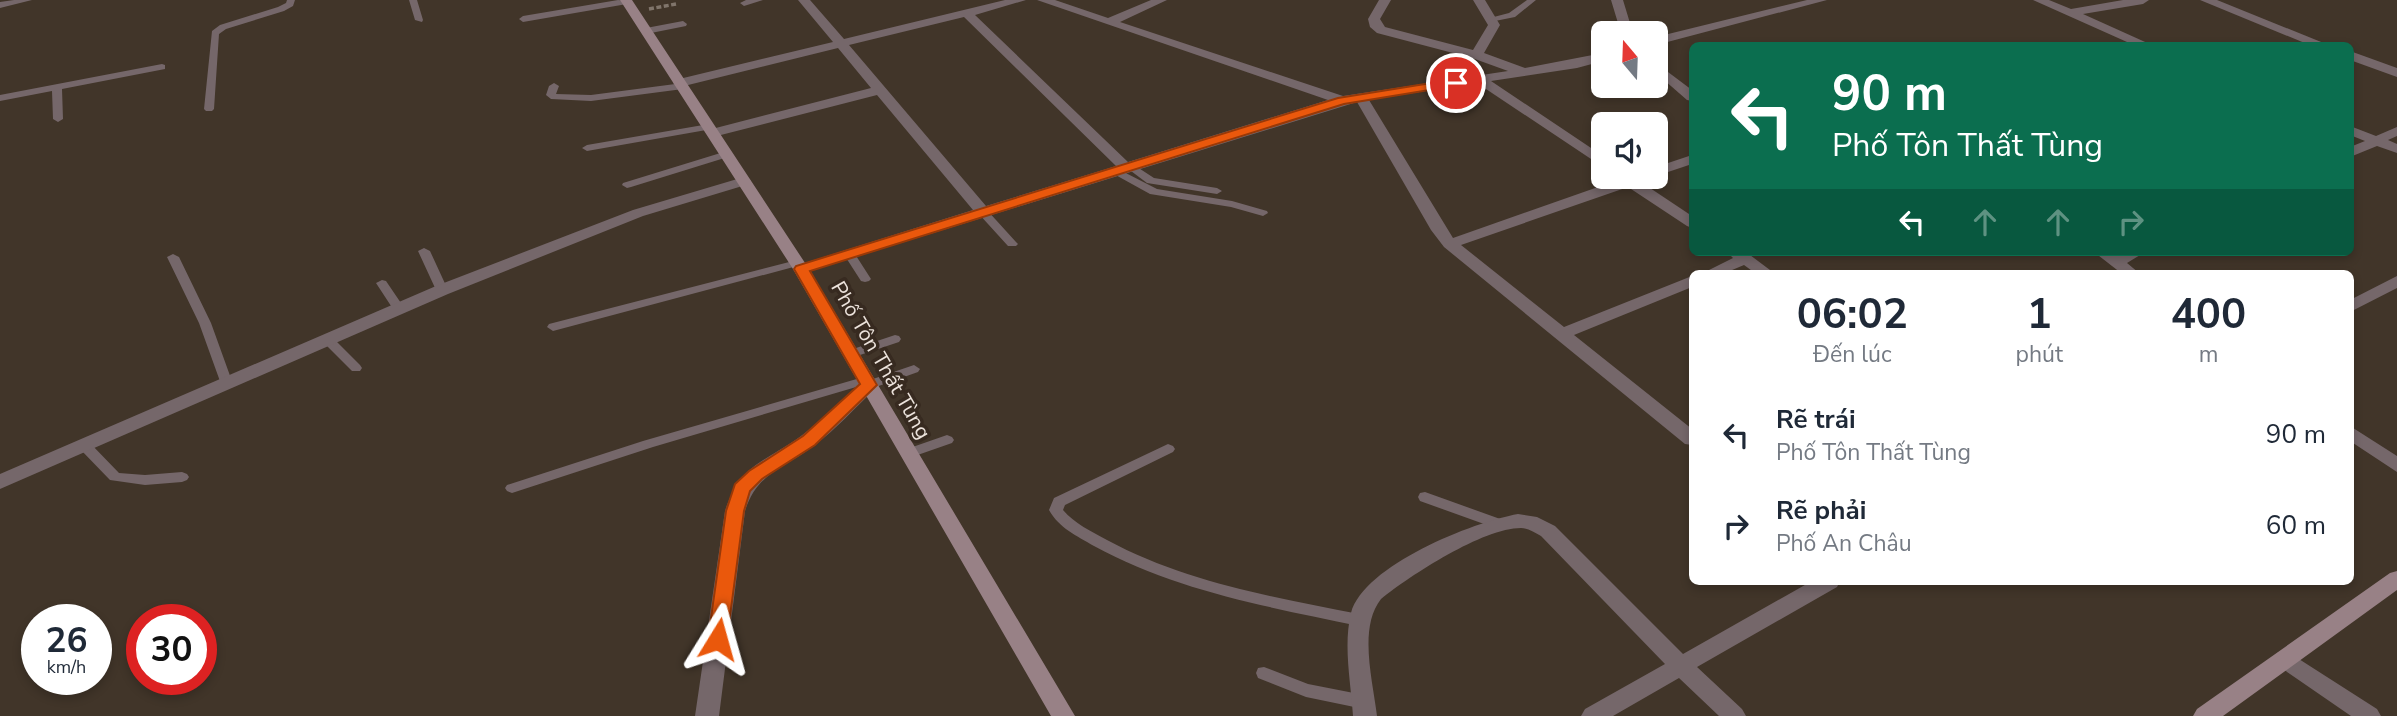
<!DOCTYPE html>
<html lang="vi">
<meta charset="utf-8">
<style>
body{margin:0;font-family:"Nunito Sans",sans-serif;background:#f6f6f7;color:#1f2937;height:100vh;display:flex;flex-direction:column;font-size:26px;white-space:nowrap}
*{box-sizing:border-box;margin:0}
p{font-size:23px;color:#747a83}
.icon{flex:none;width:38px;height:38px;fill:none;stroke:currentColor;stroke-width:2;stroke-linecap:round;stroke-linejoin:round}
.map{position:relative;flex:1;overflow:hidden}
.details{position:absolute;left:1689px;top:270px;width:665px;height:315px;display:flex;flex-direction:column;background:#fff;border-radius:10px;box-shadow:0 4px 10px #0003}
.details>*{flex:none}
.guide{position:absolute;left:1689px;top:42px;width:665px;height:214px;border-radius:10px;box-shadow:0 4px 10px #0003;background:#0b6e4f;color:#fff;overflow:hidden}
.needle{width:46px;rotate:341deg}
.controls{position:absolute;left:1591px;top:21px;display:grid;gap:14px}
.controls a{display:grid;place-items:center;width:77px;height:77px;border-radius:10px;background:#fff;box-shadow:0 4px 10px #0003;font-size:35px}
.speed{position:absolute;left:21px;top:604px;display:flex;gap:14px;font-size:35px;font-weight:700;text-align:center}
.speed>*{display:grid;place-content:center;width:91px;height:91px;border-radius:50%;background:#fff;box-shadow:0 4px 10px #0003;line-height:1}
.speed small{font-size:18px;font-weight:400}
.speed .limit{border:10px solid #d22;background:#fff;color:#111}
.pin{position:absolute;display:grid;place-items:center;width:60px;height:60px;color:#fff;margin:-30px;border:4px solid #fff;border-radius:50%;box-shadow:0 2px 7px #0007}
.me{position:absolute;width:77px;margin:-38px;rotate:8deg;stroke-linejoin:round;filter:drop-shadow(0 0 5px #0008)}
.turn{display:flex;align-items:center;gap:24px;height:147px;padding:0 28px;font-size:32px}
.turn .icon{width:91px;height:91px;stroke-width:2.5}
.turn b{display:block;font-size:49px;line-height:60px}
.lanes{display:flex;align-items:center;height:66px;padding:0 28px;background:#0003;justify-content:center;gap:35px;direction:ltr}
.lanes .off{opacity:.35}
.eta{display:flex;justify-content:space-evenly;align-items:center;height:119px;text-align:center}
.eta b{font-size:42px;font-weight:700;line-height:49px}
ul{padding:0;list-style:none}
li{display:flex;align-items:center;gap:21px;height:91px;padding:0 28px}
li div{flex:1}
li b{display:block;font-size:26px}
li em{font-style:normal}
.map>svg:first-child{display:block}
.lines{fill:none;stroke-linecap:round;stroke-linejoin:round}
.path{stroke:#80756b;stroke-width:3.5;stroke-dasharray:5 2.5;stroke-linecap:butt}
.lane{fill:#75676a;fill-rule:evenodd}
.street{fill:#75676a;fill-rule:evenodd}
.secondary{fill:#988186;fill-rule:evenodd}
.route{fill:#ea580c;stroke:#983908;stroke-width:2}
.labels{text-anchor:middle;stroke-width:7;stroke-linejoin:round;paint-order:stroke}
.street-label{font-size:21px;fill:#ece3dc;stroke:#372a20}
</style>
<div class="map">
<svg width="2397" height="716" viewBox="0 0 2397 716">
<rect width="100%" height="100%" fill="#413529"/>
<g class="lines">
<path class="path" d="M649,9L676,4"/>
<path class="lane" d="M14,0H32L0,8V2Z
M287,0H295L293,6L284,11L226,29L219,34L214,109L212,111H206L204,109L212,31L220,25L278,7L286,3Z
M409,0H417L423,20L422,22L415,20Z
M618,0L631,1L627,4L523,22L519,19L523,16Z
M746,0H763L744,6L740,3Z
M1527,0H1536L1515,17L1490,22L1486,19L1509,13Z
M683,21L687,24L686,26L646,34L642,31L646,28Z
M162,64L165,65V69L62,89L63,119L58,122L53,119L52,91L0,101V95Z
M554,83L559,86L556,94L591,95L683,83L688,86L683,89L591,101L551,99L546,95L549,86Z
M709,124L714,127L712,129L587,151L582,148L587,145Z
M727,151L731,152V156L631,187L627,188L622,185L623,183Z
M1131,163L1154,178L1217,188L1222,191L1217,194L1147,183L1127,168L1126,166Z
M1116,168L1157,189L1232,201L1267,211L1268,213L1263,216L1231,207L1150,194L1112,173L1111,171Z
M982,208L986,209L1016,242L1018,244L1016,246H1008L978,213L977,211L978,209Z
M424,248L430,251L448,290L446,292H438L436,290L418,251Z
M849,250L853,251L871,279L869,281L865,282L861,281L843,253Z
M173,254L179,257L211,323L233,384L231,387L227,388L221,384L199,323L167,257Z
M797,260L801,261L803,263L801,265L553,331L547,327L549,324Z
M382,280L386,281L405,309L403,312H395L393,309L376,283Z
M895,335L899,336L901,339L899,342L851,358L845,354L847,351Z
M328,336L332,337L360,365L362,368L360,371H352L324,343L322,340L324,337Z
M914,365L920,369L918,372L873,388L869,389L863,385L653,447L512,493L507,491L505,488L507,485L643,441L867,376L873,379Z
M947,435L952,437L954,440L952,443L909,458L904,456L902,453L904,450Z
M84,440L89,442L119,473L145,475L182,472L187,474L189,477L187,480L182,482L145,485L110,480L79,448L77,445L79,442Z
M1168,444L1173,446L1175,449L1173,452L1065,505L1063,510C1075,524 1091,531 1107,540C1185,582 1273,597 1359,614L1364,616L1367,620L1364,624L1359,626C1269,607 1176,591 1094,546C1077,536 1059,528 1049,510L1054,498Z
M1425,492L1503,520L1505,524L1503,528L1498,529L1420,501L1418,497L1420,493Z
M1264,667L1308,684L1364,695L1370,697L1372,702L1370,707L1364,709L1306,697L1258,678L1256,673L1258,668Z"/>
<path class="street" d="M798,0H810L844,39L1005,0H1026L975,15L1128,162L1328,100L1037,0H1055L1108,18L1151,0H1167L1120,22L1343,96L1508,71L1472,58L1377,33L1370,27L1368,19L1379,0H1391L1380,19L1385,27L1473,50L1488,25L1473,0H1485L1500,25L1484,53L1525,68L1603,53V61L1577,68L1491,81L1603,156V167L1477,83L1369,100L1453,238L1618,180L1616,177H1649L1641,182L1692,216V228L1687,226L1628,187L1461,245L1564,327L1692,276V287L1574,335L1692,429V445L1685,444L1444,247L1431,230L1357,102L807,272H795L793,269L795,266L973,210L877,95L713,137L708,136V130L871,88L838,48L680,87L673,83L675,80L833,42ZM964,17L1116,166L986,206L849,45Z
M1611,0H1623L1633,33H1621Z
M1807,0H1827L1656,45V37Z
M2033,0H2049L2071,9L2123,0H2149L2143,4L2083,14L2154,46H2136Z
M2200,0H2217L2331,46H2312Z
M2350,51L2397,68V77L2350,60Z
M1656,63L1692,90V101L1687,100L1656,73Z
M2350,126L2376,136L2397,127V136L2388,140L2397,144V153L2377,146L2350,157V147L2365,141L2350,135Z
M1692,155V164L1656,176V167Z
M744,177L751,181L749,184L643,216L448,294L0,489V474L436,286L633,210Z
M1727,252H1746L1774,273H1755L1744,265L1725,273H1703L1733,258Z
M2094,252H2112L2117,255L2124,252H2145L2127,263L2139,273H2121Z
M2397,276V288L2350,312V300Z
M869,379L878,385L875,389C855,408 836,429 815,445C785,468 757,472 745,511L719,716H695L725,511C741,463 764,463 801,436C823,420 842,399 863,381Z
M2350,426L2397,456V472L2350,441Z
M1518,514L1537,517L1555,526L1683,654L1812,581H1840L1837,587L1697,667L1742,709L1746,716H1719L1679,678L1613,716H1581L1585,709L1665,664L1541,536C1535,533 1528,528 1521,528C1483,528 1411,575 1381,599C1358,628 1373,681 1377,716H1353C1351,683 1343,646 1351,613C1364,565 1473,522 1518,514Z
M2285,650L2377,709L2381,716H2351L2277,665L2274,659L2277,653Z"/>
<path class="secondary" d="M620,0H632L809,269L1075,716H1051L793,269Z
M2397,571V590L2223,716H2193L2197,709L2390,573Z"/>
</g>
<path class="route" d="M1456,79L1460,80V85L1344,104L810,271L877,385L815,445L762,479L750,491L744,511L727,639L725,645L718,647L710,645L708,639L726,511L735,484L749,471L803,436L860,384L794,269L796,266L1338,98Z"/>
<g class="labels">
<g class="street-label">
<text transform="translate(881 360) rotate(60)" y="7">Phố Tôn Thất Tùng</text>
</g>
</g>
</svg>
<div class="controls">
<a><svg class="needle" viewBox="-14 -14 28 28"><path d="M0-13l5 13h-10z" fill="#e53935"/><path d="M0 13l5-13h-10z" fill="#747a83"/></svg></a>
<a><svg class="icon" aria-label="sound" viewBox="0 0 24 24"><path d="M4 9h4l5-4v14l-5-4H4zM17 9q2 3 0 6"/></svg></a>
</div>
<div class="speed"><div>26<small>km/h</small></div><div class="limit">30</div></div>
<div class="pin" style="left:1456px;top:83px;background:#d93025"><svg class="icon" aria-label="arrive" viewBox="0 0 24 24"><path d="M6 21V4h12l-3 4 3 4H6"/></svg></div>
<svg class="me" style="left:718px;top:639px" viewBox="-20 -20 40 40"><path d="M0-17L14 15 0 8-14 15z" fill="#ea580c" stroke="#fff" stroke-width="4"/></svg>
<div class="guide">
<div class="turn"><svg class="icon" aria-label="left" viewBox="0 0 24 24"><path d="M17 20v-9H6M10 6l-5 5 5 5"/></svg><div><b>90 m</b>Phố Tôn Thất Tùng</div></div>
<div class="lanes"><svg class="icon" aria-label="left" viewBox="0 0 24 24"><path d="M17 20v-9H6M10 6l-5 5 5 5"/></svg><svg class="icon off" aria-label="ahead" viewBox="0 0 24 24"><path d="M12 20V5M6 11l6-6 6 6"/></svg><svg class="icon off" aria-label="ahead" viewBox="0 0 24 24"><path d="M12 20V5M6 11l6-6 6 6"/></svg><svg class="icon off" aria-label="right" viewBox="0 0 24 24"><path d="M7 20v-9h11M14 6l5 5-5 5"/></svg></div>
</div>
<section class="details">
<div class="eta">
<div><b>06:02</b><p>Đến lúc</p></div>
<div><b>1</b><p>phút</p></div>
<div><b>400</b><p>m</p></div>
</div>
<ul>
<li><svg class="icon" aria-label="left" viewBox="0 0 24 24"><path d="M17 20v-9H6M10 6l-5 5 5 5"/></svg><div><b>Rẽ trái</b><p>Phố Tôn Thất Tùng</p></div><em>90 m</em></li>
<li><svg class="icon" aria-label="right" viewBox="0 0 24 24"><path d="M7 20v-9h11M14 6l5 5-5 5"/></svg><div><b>Rẽ phải</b><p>Phố An Châu</p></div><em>60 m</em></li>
</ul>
</section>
</div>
